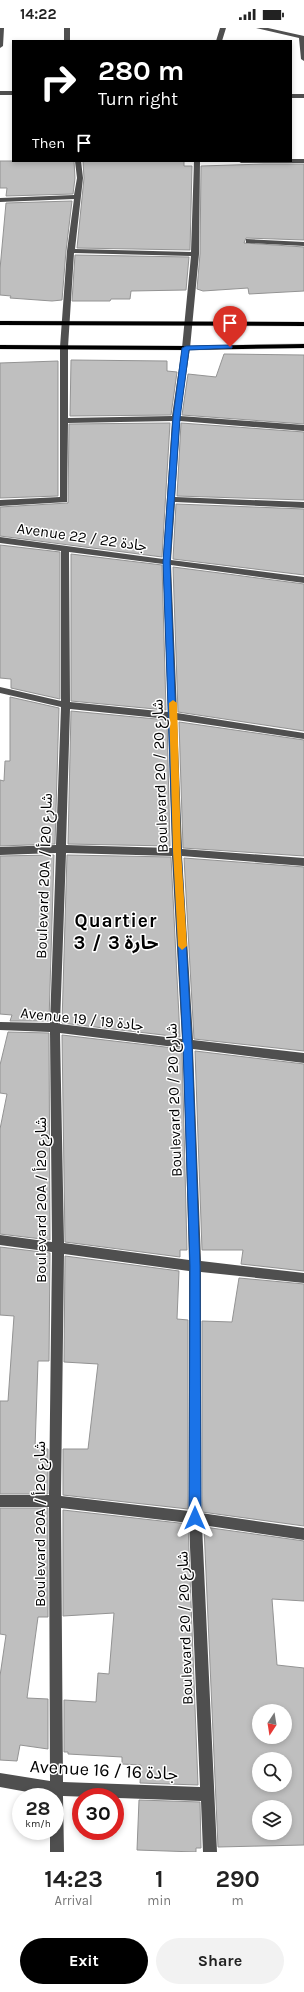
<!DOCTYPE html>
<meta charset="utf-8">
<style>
body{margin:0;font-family:Karla,"Noto Sans Arabic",sans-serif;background:#f2f2f2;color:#222;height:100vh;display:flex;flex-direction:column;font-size:15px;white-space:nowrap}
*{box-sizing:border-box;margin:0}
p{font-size:13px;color:#767676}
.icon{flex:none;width:22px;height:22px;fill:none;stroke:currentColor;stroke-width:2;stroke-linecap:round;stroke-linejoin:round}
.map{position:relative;height:1824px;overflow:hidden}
.details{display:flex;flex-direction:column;background:#fff;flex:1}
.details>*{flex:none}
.banner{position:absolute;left:12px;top:12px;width:280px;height:122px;border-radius:0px;box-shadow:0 2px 6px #0003;background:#000;color:#fff;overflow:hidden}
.needle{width:26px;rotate:192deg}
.tools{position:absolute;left:252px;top:1676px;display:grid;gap:8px}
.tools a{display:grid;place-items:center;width:40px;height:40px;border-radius:50%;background:#fff;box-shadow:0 2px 6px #0003;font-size:20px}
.speed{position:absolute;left:12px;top:1760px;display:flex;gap:8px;font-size:20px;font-weight:700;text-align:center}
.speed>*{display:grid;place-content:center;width:52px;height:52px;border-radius:50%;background:#fff;box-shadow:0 2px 6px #0003;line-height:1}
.speed small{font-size:10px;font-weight:400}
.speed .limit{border:6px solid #d22;background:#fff;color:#111}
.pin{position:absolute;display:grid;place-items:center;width:34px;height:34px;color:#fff;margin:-41px -17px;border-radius:50% 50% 50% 0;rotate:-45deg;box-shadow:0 0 4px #0007}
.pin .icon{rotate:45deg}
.me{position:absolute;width:44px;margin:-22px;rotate:0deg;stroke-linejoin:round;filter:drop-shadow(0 0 3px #0008)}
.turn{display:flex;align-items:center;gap:14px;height:84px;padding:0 20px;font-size:18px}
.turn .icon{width:52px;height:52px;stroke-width:2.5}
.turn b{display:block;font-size:28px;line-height:34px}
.then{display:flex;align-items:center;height:38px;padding:0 20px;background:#0003;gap:8px;font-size:15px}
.eta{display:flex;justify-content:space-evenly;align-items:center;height:68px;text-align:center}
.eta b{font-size:24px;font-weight:700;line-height:28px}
.primary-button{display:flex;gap:8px;margin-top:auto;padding:8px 20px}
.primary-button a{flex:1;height:46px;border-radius:24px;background:#000;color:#fff;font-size:16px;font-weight:700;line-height:46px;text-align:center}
.primary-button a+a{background:#f2f2f2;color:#222}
.status{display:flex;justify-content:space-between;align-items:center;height:28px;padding:0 20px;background:#fff;direction:ltr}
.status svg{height:11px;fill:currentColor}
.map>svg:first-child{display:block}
.building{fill:#bfbfbf;stroke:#939393;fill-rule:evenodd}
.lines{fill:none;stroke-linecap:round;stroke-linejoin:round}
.major-casing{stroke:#dbdbdb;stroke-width:1}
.minor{fill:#4f4f4f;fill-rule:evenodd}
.major{fill:#000;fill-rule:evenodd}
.route{fill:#1a73e8;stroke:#114b97}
.slow{fill:#f59e0b}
.labels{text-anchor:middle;stroke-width:3;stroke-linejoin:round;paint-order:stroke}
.street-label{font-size:15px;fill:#000;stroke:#fff}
.near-street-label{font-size:18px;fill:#000;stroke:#fff}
.district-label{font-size:19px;font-weight:bold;letter-spacing:1px;fill:#000;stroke:#fff}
</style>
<div class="status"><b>14:22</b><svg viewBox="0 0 49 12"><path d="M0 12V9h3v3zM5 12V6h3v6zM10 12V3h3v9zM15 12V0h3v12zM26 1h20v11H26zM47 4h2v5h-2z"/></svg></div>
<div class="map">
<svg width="304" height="1824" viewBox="0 0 304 1824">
<rect width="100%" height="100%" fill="#fff"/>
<path class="building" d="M0,133H74L75,150L73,166L6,168L7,160H0Z
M83,133H184V138H192L190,222L77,220L84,150Z
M264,136H304V212L246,210L244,215L304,219V263L249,266L248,260L203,263L197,261L200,226L201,138Z
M72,173L66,223L62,272L52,273L10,270L11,268L0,267V241L6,175Z
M75,227L189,229L186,262L131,263L130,271H111L110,273H72Z
M224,326L304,327V396L182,387L188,346L216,349Z
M71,332L167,333V343L177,344L171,387L70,388Z
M58,333V468L0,470V335Z
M170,395L162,529L0,508V479L68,475L69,396Z
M181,395L304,404V472L177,468Z
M176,476L304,481V547L173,531Z
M0,517L60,524V671L11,660V651L0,650Z
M71,526L162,537L166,682L71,673Z
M173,539L304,556V703L178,684Z
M10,669L59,680L55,816L0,818V752L4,753L5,733H10Z
M71,683L167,692L170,818L68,816Z
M179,694L304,712V828L183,820Z
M54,827L49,993H10L12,987L0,986V828Z
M67,827L171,829L180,1009L62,995Z
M184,830L304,839V1023L194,1011Z
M8,1004L49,1005L50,1212L0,1206V1101L7,1066L0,1065V1037Z
M62,1007L182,1021L187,1222H180V1229L65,1214Z
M195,1023L304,1036V1243L241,1236L243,1222H202Z
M0,1219L50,1225L49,1333H38L35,1420L48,1421V1466H0V1373H8L14,1288L0,1287Z
M65,1228L179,1243L177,1291L188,1292V1481L63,1467V1421H88L98,1336L64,1334Z
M239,1250L304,1256V1498L202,1484V1293L232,1294Z
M0,1480H48V1589H38L27,1670L48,1671V1721L20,1717L17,1733L0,1732V1648L6,1607L0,1606Z
M63,1482L188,1496L198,1757L140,1755L141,1737L122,1736V1729L68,1726V1724H64V1672L96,1674L98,1645L109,1646L114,1585L63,1588Z
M204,1499L304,1513V1573L272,1571L277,1637L304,1640V1817L218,1819ZM259,1683H285V1709H259ZM259,1731H285V1757H259ZM259,1779H285V1805H259Z
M139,1772L200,1774L201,1820H196V1824L137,1822Z"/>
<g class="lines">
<defs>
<path id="major" d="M0,293L304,294V298L0,297Z
M304,316V320L186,322L0,321V317L186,318Z"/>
</defs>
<use href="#major" class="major-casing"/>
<path class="minor" d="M0,0H4L3,18L0,20Z
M64,0H70V13H64Z
M220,0H226L222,13H216Z
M256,0H268L304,8V33L301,31L299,10Z
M0,63H13V67H0Z
M291,66H304V70H291Z
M291,131H304V135H241L238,133H291Z
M75,133H81L83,150L75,221L191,224L194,133H200L199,226L190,320L180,388L304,397V403L180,393L175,469L304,474V480L175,474L171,532L304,549V555L171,537L177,685L304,705V711L177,692L182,821L304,830V838L182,828L193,1012L304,1025V1035L193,1021L201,1233L304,1245V1255L201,1244V1485L304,1500V1512L202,1497L217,1824H203L201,1773L63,1768L64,1824H50V1803H55V1769L0,1759V1745L50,1753L49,1479H0V1467H49L52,1224L0,1217V1207L52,1214L50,1004L0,1002V994L50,995L56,825L0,827V819L56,817L61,679L0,665V659L61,673V523L0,515V509L163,531L172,393L68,395L67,474L0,478V472L60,469V319L67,223L74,171L0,174V170L74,167L77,150ZM74,225L191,228L182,320L172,388L68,390V319ZM69,524L163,536L168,684L70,674ZM70,681L168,691L172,820L66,817ZM66,825L172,828L182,1011L60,996ZM60,1005L183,1020L189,1232L64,1215ZM64,1226L189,1243V1483L61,1468ZM61,1480L189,1495L200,1759L63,1754Z
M246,211L304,214V218L249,215H246Z"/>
<use href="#major" class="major"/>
</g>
<path class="route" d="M230,317H232V320L189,322L180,390L170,534L181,823L192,1017L200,1238L201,1490L199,1494L195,1495L191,1494L189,1490L190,1238L183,1017L173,823L163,534L173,390L182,320L186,318Z"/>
<path class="slow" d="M173,672L177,675L181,823L187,918L182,922L178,918L173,823L169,675Z"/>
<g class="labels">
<g class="street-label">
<text transform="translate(82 509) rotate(8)" y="5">Avenue 22 / جادة 22</text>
<text transform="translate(160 748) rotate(-92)" y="5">Boulevard 20 / شارع 20</text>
<text transform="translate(44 848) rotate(-88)" y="5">Boulevard 20A / شارع 20أ</text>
<text transform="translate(82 991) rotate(6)" y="5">Avenue 19 / جادة 19</text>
<text transform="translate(174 1072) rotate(-92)" y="5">Boulevard 20 / شارع 20</text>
<text transform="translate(41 1172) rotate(-90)" y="5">Boulevard 20A / شارع 20أ</text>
<text transform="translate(40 1496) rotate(-90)" y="5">Boulevard 20A / شارع 20أ</text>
<text transform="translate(185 1600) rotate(-92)" y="5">Boulevard 20 / شارع 20</text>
</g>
<g class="near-street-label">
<text transform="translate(104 1742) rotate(3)" y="6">Avenue 16 / جادة 16</text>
</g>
<g class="district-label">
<text x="116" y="899">Quartier<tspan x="116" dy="22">3 / حارة 3</tspan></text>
</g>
</g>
</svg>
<div class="tools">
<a><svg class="needle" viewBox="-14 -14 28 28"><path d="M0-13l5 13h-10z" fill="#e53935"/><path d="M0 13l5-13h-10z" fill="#767676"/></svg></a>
<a><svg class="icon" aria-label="search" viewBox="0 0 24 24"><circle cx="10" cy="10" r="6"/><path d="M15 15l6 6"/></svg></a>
<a><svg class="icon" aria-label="layers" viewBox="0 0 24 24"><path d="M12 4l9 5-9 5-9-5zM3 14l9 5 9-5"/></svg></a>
</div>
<div class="speed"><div>28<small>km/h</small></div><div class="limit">30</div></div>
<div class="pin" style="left:230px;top:319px;background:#d93025"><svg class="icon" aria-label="arrive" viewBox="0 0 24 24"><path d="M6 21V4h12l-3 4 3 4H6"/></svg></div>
<svg class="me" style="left:195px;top:1490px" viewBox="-20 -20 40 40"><path d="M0-17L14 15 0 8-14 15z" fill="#1a73e8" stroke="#fff" stroke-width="4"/></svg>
<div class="banner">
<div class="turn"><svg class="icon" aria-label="right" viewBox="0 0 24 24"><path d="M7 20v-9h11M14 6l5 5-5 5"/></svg><div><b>280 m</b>Turn right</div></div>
<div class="then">Then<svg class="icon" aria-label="arrive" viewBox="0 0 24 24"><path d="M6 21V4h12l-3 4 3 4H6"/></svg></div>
</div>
</div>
<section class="details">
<div class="eta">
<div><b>14:23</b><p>Arrival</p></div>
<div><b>1</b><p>min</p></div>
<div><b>290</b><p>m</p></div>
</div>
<div class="primary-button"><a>Exit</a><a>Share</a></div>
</section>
